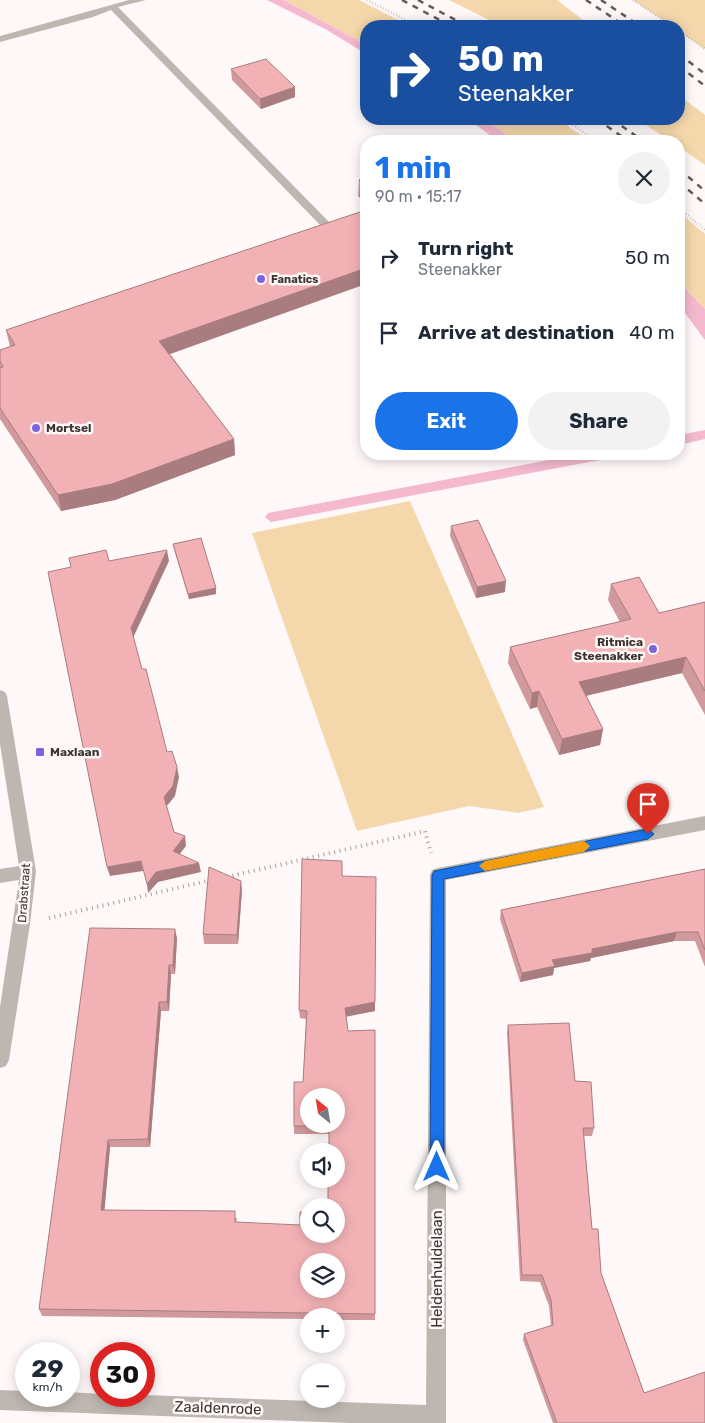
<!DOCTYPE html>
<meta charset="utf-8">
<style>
body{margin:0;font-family:Rubik,sans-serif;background:#f2f2f3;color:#1f2937;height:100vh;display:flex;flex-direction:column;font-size:19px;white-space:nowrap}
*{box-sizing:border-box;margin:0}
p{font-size:16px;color:#747a83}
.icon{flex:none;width:28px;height:28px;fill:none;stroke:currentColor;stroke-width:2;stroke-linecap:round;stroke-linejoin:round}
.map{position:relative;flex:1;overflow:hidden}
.side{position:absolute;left:360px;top:135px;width:325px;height:325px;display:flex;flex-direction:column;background:#fff;border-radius:20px;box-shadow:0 2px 12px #0003}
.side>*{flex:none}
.banner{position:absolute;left:360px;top:20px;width:325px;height:105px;border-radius:20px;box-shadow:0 2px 12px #0003;background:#1a4fa0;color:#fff;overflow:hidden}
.needle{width:32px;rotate:330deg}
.controls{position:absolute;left:300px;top:1088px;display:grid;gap:10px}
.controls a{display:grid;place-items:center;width:45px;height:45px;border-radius:50%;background:#fff;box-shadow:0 2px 12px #0003;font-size:25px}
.speed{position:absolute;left:15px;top:1342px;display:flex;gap:10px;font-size:25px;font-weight:700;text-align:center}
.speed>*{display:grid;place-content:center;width:65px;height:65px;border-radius:50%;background:#fff;box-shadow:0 2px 12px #0003;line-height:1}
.speed small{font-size:12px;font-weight:400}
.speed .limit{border:8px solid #d22;background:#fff;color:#111}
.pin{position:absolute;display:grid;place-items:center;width:42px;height:42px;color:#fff;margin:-51px -21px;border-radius:50% 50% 50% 0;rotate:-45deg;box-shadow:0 0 5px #0007}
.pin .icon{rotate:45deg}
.me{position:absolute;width:55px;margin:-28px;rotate:0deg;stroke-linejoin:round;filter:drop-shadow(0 0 4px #0008)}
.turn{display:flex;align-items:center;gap:18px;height:105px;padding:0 15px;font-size:22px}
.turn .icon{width:65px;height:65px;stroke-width:2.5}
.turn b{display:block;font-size:35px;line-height:42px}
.round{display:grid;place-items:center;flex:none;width:52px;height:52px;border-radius:26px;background:#f2f2f3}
.headline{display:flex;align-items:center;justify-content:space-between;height:85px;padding:0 15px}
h1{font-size:30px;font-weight:700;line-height:38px;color:#1a73e8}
.action{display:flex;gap:10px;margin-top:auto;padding:10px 15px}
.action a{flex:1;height:58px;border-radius:30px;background:#1a73e8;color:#fff;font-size:20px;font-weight:700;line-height:58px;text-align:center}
.action a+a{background:#f2f2f3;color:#1f2937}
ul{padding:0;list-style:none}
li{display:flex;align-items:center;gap:15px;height:75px;padding:0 15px}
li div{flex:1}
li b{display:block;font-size:19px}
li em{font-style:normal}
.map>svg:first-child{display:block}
.green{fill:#f4d7aa}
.water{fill:#f4b8cf}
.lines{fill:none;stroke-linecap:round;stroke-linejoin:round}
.path-far1{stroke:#a59f9d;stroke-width:2.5;stroke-dasharray:0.5 2.5;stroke-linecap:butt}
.path{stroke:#a59f9d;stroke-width:4;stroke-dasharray:1 4.5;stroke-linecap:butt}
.lane{fill:#beb7b1;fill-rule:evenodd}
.street{fill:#beb7b1;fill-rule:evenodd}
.rail{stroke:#635b59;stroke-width:2.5;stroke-dasharray:6 6;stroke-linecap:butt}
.wall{fill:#d0999c}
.shaded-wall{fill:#a97d7f}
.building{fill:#f2b2b5;stroke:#a97d7f;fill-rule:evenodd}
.route{fill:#1a73e8;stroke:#114b97}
.slow{fill:#f59e0b}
.poi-dot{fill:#7e62dd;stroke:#fef9f8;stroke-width:2}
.labels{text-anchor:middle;stroke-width:5;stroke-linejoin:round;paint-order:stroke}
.far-poi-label{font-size:11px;font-weight:bold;fill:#3b3330;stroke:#fef9f8;text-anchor:start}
.poi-label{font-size:12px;font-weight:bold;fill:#3b3330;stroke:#fef9f8;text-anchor:start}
.street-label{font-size:12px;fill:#3b3330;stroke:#fef9f8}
.near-street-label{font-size:15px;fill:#3b3330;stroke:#fef9f8}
</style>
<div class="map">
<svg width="705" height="1423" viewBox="0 0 705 1423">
<rect width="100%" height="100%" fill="#fef9f8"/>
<path class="green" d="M284,0H359L410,26H366V45Z
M449,0H557L591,26H501Z
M633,0H705V49L679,31V26H672Z
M679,95L705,115V165L679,147V141H670L637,119H679Z
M484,119H558L589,141H516Z
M679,212L705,234V309L679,282Z
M410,501L544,807L518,813L469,806L357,831L252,533Z"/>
<path class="water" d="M267,0H284L366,45V54L327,30Z
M468,119H484L516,141H498Z
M679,282L705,309V340L679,305Z
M705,430V439L679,445V435Z
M581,454H632L271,522L265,517L268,513Z"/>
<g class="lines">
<path class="path-far1" d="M367,0L417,26
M633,0L672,26
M679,31L705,49
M566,119L595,141
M679,208L705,230"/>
<path class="path" d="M227,877L425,831L431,853
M49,918L211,880"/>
<path class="lane" d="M129,0H146L118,7L331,224V228H323L111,10L93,17L0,42V36Z"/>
<path class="street" d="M0,690L5,692L7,696L36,871L30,924L9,1060L6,1066L0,1068V1007L19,880L0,883V869L19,866L0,744Z
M705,816V830L446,880V1423H349L0,1410V1390L26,1391V1396H69V1392L101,1394V1396L144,1395L426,1405L430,875L432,870L438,868Z"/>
<path class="rail" d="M402,0L451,26
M418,0L467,26
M586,0L625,26
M601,0L640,26
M679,54L705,74
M679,66L705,86
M597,119L628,141
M612,119L643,141
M679,169L705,191
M679,182L705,204"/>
</g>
<path class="wall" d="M231,69L295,97L261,109L232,80Z
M366,177V204L358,196L359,180Z
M6,330L170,354L234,439L235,455L115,500L61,511L0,419V350L10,347Z
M451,526L505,592L476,598L450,536Z
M173,544L216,588V594L189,599L174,549Z
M611,584L659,613L705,602V715L682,673L586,696L603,729L600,745L559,755L537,707L530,709L508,663L510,647L620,622L608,600Z
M705,869V967L695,941H674L591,958L590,961L554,968L553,975L520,982L500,919L501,910Z
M342,876L375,1011L346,1016L348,1031L375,1030V1320H336V1316H309V1319L42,1316L39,1309L177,938L175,974H171L169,1011H161L150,1147H110L104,1210L237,1218L236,1222L336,1234L329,1134H294V1126L303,1082L306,1019L300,1018L299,1010Z
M242,890L238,944H204L203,934Z
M508,1025L575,1081L594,1128L592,1136H584L592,1229L601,1273L644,1393L705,1423H553L523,1340L524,1334L551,1326L549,1306L540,1282L520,1281L507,1033Z"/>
<path class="shaded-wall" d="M295,87V97L261,109L260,99Z
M366,268V284L162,357L159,341Z
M234,439L235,455L115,500L61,511L58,495Z
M167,550L169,561L133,638L131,628Z
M506,581L505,592L476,598L477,587Z
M216,588V594L189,599L188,594Z
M686,657L682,673L576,698L579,682Z
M539,691L537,707L530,709L532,693Z
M603,729L600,745L559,755L562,739Z
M177,767L179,777L175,796L166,807L164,797Z
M185,836L186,846L175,860L173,851Z
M141,861L143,871L110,876L107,867Z
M199,863L201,872L158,882L148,893L147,884L156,872Z
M241,881L242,890L238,944L237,935Z
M175,929L177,938L175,974L173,965Z
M677,932L674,941L591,958L590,961L554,968L553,975L520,982L522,973L552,960L592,949Z
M169,965L171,974L169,1011L167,1002Z
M159,1002L161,1011L150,1147L148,1139Z
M375,1002V1011L345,1017V1008Z
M108,1140L110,1147L104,1217L101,1210Z"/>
<path class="building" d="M266,59L295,87L260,99L231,69Z
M482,139L485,141H474Z
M366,177V188L359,180Z
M366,210V268L159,341L234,439L112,484L58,495L0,408V368L3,367L0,361V350L15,345L6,330Z
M478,520L506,581L477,587L451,526Z
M201,538L216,588L188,594L173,544Z
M106,550L109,561L167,550L131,628L142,669H146L167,752L172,751L177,767L173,786L164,797L174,832L185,836L173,851L199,863L156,872L147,884L141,861L107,867L48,572L71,567L69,558Z
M639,577L659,613L705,602V691L686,657L579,682L603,729L562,739L539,691L532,693L510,647L631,619L611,584Z
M302,859L342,861V876L376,877L375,1002L345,1008L348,1031L375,1030V1314L39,1309L90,928L175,929L173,965H169L167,1002H159L148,1139L108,1140L101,1210L235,1211V1222L300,1225V1212H309V1234H336V1206H328V1179H336V1151H329V1126H294V1082H303L307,1011L299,1010ZM309,1096H336V1124H309ZM309,1261H336V1289H309Z
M209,867L241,881L237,935L203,934Z
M705,869V950L698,932H677L592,949V953L552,960L555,966L522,973L501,910Z
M569,1023L575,1081L591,1082L594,1128H583L592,1229H598L601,1273L644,1393L705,1372V1423H557L524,1334L553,1325L551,1300L542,1275H522L508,1025Z"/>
<path class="route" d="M648,829L654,834L648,839L444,879V1167L442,1172L437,1174L432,1172L430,1167L432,875L434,871Z"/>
<path class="slow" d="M584,841L590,846L584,852L485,871L479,866L485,861Z"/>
<g class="poi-dot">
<circle cx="261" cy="279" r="5"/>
<circle cx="36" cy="428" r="5"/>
<circle cx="653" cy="649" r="5"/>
<rect x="35" y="747" width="10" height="10" rx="2.5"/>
</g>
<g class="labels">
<g class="far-poi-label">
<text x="271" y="283">Fanatics</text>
</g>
<g class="poi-label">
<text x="46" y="432">Mortsel</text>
<text x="643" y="646" text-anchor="end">Ritmica<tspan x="643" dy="14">Steenakker</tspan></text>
<text x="50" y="756">Maxlaan</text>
</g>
<g class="street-label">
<text transform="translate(24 893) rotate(-86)" y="4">Drabstraat</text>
</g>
<g class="near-street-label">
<text transform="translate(437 1269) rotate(-90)" y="5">Heldenhuldelaan</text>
<text transform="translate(218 1408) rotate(2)" y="5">Zaaldenrode</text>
</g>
</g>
</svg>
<div class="controls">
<a><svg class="needle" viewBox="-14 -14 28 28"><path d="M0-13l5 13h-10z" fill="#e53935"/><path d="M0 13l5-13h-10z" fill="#747a83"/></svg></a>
<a><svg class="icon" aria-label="sound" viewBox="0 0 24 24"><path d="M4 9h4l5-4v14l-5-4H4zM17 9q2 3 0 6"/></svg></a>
<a><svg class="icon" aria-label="search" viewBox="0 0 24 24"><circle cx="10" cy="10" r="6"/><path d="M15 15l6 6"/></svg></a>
<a><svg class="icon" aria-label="layers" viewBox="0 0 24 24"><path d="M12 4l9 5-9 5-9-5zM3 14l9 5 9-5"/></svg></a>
<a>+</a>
<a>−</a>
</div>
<div class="speed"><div>29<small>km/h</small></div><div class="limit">30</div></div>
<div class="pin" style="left:648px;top:834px;background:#d93025"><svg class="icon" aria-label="arrive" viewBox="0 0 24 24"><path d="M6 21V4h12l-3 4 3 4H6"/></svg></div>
<svg class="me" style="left:437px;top:1167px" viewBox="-20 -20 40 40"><path d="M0-17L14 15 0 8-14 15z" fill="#1a73e8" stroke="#fff" stroke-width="4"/></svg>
<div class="banner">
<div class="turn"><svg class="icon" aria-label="right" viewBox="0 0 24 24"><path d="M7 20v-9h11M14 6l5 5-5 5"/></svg><div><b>50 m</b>Steenakker</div></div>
</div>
<section class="side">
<div class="headline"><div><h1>1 min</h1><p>90 m · 15:17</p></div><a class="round"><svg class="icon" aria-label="close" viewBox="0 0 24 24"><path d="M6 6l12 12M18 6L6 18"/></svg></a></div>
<ul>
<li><svg class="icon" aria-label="right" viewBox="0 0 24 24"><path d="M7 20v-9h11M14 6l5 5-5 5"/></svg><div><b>Turn right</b><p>Steenakker</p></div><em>50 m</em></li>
<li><svg class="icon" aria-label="arrive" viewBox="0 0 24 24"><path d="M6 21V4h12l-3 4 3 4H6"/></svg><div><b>Arrive at destination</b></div><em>40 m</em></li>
</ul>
<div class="action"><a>Exit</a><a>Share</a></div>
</section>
</div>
